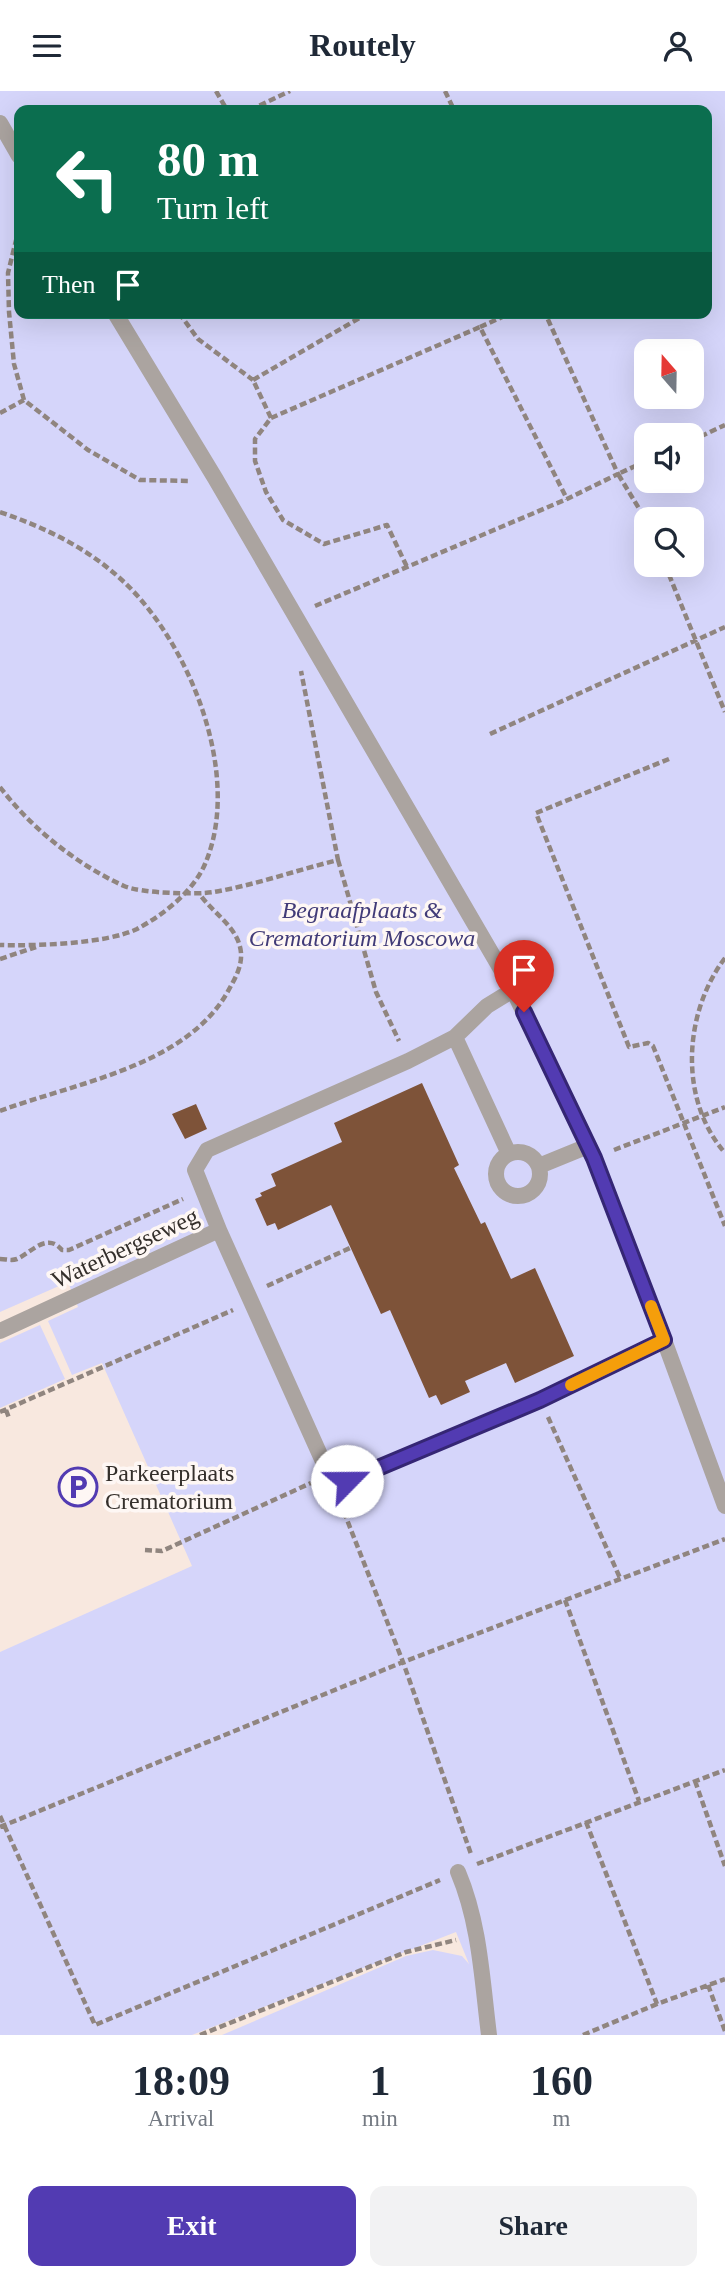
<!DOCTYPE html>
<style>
body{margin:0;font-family:Georgia,serif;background:#f2f2f3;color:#1f2937;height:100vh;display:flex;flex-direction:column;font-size:26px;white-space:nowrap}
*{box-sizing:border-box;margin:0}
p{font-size:23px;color:#747a83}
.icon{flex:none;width:38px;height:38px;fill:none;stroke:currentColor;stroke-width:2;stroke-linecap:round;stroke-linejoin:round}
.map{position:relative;height:1944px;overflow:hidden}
.drawer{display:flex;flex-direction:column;background:#fff;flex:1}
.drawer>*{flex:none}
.top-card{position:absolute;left:14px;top:14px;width:698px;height:214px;border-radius:14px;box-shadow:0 7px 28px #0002;background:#0b6e4f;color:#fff;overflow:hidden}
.needle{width:46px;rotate:340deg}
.controls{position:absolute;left:634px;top:248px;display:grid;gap:14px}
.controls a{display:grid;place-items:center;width:70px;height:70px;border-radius:14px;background:#fff;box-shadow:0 7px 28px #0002;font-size:35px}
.pin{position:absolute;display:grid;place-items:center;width:60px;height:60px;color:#fff;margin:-72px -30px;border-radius:50% 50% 50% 0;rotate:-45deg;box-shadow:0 0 7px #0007}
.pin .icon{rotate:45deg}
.me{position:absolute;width:77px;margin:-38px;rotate:67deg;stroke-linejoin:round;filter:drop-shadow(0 0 5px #0008)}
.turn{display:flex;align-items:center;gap:24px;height:147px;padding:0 28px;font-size:32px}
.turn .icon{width:91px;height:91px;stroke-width:2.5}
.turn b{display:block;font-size:49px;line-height:60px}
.then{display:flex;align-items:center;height:66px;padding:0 28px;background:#0003;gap:14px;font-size:26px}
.eta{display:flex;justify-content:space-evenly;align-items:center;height:119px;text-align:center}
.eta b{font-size:42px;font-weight:800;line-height:49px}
.action{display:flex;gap:14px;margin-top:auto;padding:14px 28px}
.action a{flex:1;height:80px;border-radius:14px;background:#523bb2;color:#fff;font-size:28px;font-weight:800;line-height:80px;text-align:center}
.action a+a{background:#f2f2f3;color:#1f2937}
header{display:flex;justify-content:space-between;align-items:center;height:91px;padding:0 28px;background:#fff;font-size:32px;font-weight:800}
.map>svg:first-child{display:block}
.green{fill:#d5d5fa;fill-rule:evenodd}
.building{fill:#7e5339}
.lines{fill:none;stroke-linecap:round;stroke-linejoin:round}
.path{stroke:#90857f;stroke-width:4.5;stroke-dasharray:7 3.5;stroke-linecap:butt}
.lane{stroke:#aba4a0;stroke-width:16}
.route-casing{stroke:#352674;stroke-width:18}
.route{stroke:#523bb2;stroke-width:12}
.slow{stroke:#f59e0b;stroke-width:12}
.labels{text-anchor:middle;stroke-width:7;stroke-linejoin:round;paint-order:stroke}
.park-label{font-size:24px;font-style:italic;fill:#413b78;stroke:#fef7f4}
.street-label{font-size:24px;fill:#342f2b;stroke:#fef7f4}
.poi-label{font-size:24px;fill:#342f2b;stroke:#fef7f4;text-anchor:start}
</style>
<header><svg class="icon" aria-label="menu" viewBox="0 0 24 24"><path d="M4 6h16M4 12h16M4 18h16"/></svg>Routely<svg class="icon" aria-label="person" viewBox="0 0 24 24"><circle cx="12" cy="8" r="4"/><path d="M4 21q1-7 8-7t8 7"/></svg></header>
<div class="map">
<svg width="725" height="1944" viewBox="0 0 725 1944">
<rect width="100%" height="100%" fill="#f8e8df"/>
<path class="green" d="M0,0H725V1944H222L406,1865L433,1859L462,1865L469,1873L456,1841L192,1944H0V1561L192,1475L102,1272L72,1284L48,1230L78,1216L68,1191L0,1221ZM19,19H707V222H19ZM646,261H691V306H646ZM646,345H691V390H646ZM646,429H691V474H646Z
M40,1234L65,1288L0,1317V1252Z"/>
<path class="building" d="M422,992L459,1074L454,1077L481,1133L485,1131L511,1188L535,1177L574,1265L515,1292L506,1272L465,1290L470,1301L441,1314L436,1304L429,1307L390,1219L381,1223L331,1114L278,1139L275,1132L267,1135L255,1108L262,1105L260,1102L276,1095L271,1083L342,1051L334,1032Z
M196,1013L207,1038L185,1048L172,1023Z"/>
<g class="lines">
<path class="path" d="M216,0L227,19
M445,0L454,19
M250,19L290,0
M19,137L8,182L9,221L14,273L24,309L88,359L140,389L190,390
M179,222L198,248L253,289
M368,222L253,289L271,327L255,348V370L266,401L283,429L324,453L387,434L407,476
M480,236L511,222
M0,322L24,309
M271,327L480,236L567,408
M691,350L725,334
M646,370L618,383L646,429
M0,421C46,437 88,457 124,491C190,553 243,685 205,773C193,801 163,824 137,838C106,853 35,855 0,854
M665,474L725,621
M315,515L567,408L618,383L545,222
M490,643L725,536
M669,668L536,722L629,956L648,952L653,955L725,1135
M0,696C31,737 76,773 124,795C139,802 197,804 214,801C255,794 297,779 338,769L301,580
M338,769L376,901L399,950
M725,867C684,921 678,1008 725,1062
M0,868L36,856
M0,1020C74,992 184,976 227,902C234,889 242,877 241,862C239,836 212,822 199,802
M614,1059L725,1016
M0,1168C6,1168 11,1170 17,1168C32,1161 47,1141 62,1159H69L183,1108
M267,1195L350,1157
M6,1319L9,1327
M0,1321L233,1219
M548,1326L620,1487
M340,1411L403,1571L471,1763
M145,1459L162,1460L311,1392
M565,1509L639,1710
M695,1690L725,1775
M0,1725L95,1934L440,1789
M586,1731L657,1913L725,1888
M0,1736L403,1571L725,1448
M477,1773L725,1679
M708,1894L725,1940
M200,1944L406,1861L456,1849
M583,1944L657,1913"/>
<path class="lane" d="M0,32L19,65
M115,222L215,387L513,899L594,1067L664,1249
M455,946L509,1063
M496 1083a22 22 0 1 1 44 0a22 22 0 1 1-44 0Z
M539,1075L588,1055
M219,1139L330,1386L347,1390L540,1309L664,1249L725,1415
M0,1240L219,1139L195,1079L207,1059L408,970L455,946L487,915L513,899
M458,1781C480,1833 482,1889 489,1944"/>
</g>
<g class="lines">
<defs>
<path id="route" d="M347,1390L540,1309L664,1249L594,1067L524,921"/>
</defs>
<use href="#route" class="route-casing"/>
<use href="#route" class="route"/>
<path class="slow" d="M571,1294L664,1249L651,1215"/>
</g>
<defs>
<symbol id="parking-ring" viewBox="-11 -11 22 22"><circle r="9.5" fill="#fef7f4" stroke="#523bb2" stroke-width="1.5"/><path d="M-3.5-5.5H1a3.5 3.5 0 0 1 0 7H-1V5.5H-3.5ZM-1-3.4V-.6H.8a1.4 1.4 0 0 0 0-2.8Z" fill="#523bb2"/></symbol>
</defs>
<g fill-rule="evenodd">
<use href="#parking-ring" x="56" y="1374" width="44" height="44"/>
</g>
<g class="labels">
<g class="park-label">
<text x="362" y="827">Begraafplaats &amp;<tspan x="362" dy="28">Crematorium Moscowa</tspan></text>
</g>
<g class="street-label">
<text transform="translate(125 1157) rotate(-25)" y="8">Waterbergseweg</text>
</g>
<g class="poi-label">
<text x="105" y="1390">Parkeerplaats<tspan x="105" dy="28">Crematorium</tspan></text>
</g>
</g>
</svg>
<div class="controls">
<a><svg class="needle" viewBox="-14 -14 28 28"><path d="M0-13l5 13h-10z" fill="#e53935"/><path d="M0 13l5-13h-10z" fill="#747a83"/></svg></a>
<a><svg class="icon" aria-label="sound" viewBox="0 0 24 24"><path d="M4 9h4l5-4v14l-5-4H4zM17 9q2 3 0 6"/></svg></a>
<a><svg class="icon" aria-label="search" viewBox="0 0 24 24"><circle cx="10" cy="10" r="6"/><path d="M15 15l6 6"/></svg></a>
</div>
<div class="pin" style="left:524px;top:921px;background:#d93025"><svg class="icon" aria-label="arrive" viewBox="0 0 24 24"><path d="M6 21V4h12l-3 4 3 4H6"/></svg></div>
<svg class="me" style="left:347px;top:1390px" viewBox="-20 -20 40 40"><circle r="19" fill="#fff"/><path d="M0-13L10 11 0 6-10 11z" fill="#523bb2"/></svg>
<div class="top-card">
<div class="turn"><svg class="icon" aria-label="left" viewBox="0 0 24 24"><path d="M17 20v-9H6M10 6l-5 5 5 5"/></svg><div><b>80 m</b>Turn left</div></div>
<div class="then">Then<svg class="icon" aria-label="arrive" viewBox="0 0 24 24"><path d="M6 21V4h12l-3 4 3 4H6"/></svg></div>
</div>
</div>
<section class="drawer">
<div class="eta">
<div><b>18:09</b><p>Arrival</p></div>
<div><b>1</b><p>min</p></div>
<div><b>160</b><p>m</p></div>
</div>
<div class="action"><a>Exit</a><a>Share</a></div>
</section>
